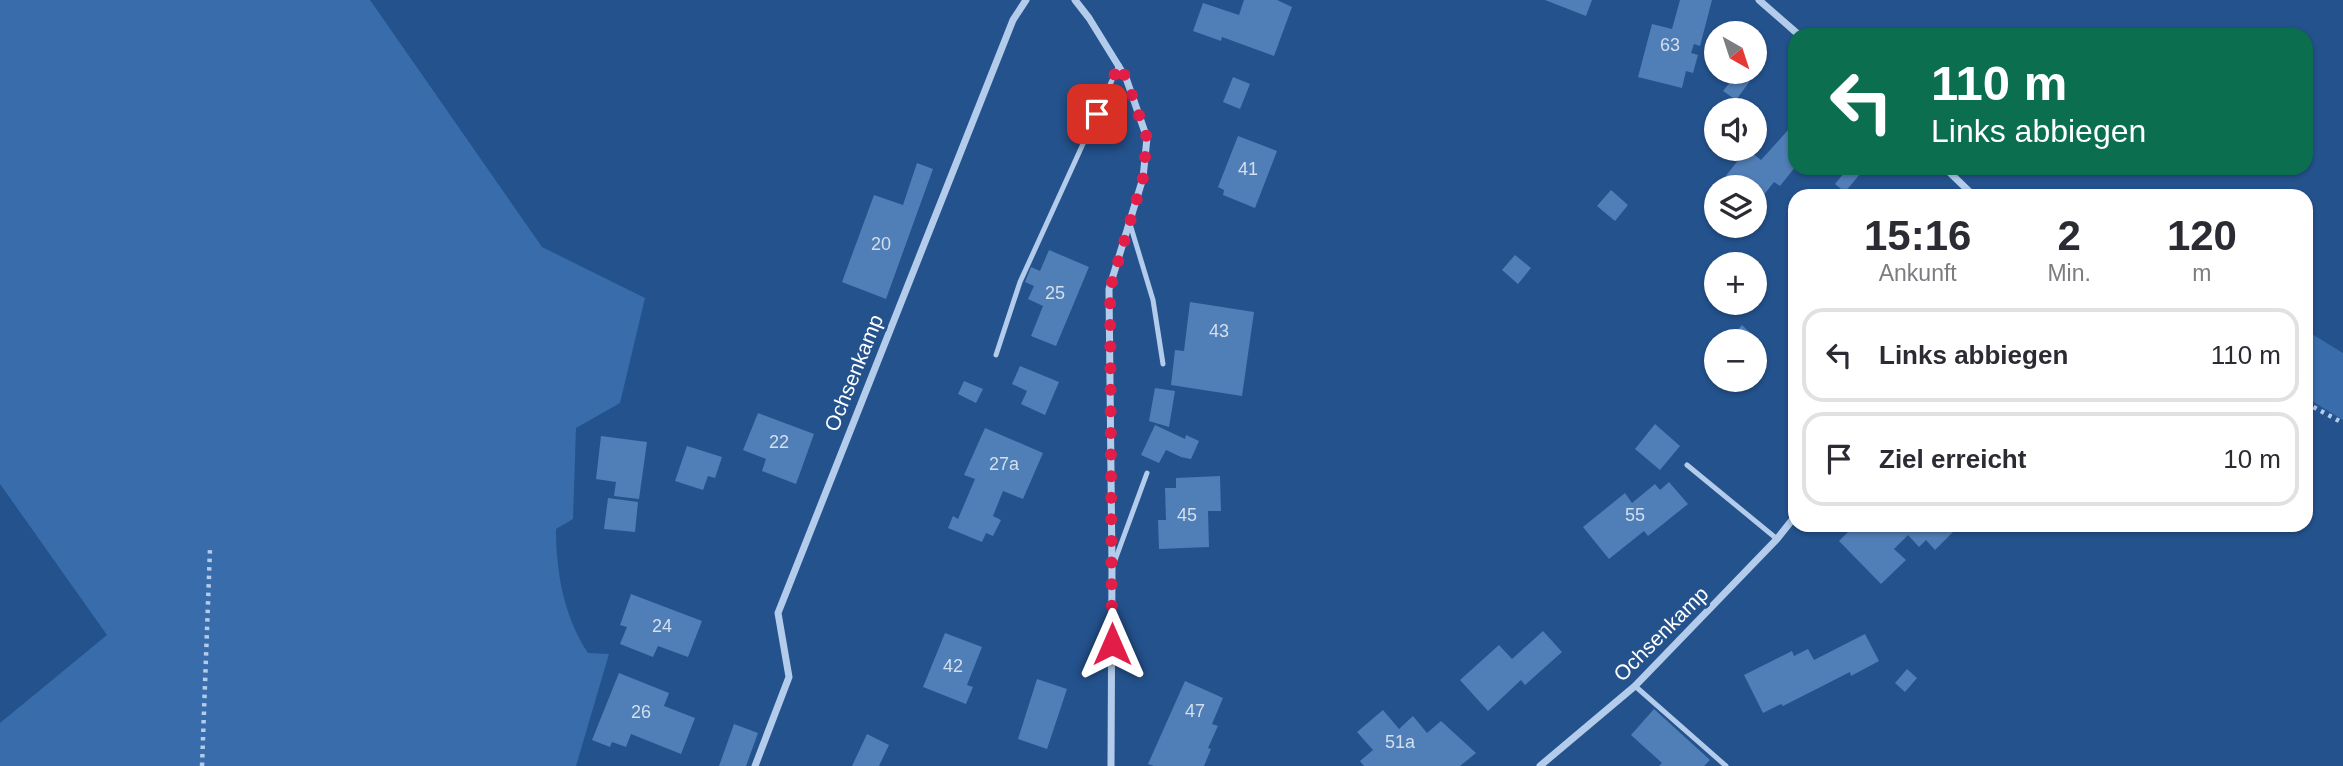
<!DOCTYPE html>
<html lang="de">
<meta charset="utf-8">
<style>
body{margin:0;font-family:Arial,sans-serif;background:#f2f2f3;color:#2b2b33;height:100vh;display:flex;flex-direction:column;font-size:26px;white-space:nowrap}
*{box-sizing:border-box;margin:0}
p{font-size:23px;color:#7c7c81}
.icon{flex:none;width:38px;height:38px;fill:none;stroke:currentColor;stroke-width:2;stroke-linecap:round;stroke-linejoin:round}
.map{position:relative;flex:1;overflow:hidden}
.side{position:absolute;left:1788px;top:189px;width:525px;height:343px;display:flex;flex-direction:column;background:#fff;border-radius:21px;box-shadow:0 2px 5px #0004}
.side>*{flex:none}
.hud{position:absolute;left:1788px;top:28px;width:525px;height:147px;border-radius:21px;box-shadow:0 2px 5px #0004;background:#0b6e4f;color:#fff;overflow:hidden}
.needle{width:46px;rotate:141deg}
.buttons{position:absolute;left:1704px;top:21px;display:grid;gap:14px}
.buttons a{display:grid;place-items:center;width:63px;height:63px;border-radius:50%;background:#fff;box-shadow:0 2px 5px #0004;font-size:35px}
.pin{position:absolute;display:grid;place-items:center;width:60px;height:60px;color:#fff;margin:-30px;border-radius:14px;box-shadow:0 4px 10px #0006}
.me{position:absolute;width:77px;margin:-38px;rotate:0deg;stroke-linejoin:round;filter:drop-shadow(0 0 5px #0008)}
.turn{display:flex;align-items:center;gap:24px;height:147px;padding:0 28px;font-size:32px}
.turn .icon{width:91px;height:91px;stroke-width:2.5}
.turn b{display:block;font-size:49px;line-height:60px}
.eta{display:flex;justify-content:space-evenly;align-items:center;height:119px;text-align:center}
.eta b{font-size:42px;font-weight:600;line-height:49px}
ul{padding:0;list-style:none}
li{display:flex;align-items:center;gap:21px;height:94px;margin:0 14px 10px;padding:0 14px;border:4px solid #e1e1e2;border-radius:21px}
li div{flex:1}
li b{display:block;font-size:26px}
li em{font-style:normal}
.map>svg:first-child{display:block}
.green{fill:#386caa}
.building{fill:#507eb6}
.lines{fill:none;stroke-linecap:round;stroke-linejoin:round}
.path{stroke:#b3cceb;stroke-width:4.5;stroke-dasharray:3.5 5;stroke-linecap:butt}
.service{stroke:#b3cceb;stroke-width:5}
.minor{stroke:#b3cceb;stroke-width:7}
.route{stroke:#e11d48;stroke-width:12;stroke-dasharray:0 21.6}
.labels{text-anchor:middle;stroke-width:6;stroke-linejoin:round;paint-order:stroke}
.number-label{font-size:18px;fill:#d3dfed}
.street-label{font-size:21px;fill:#fff;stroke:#24528d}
</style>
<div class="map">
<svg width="2343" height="766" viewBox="0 0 2343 766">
<rect width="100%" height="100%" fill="#24528d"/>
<path class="green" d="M0,0H370L542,247L645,298L620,403L576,428L573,519L556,529C556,572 564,617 588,653L609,654L576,766H0V723L107,635L0,484Z
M2307,331L2343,353V420L2307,398Z"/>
<path class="building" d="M1244,0H1277L1292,7L1274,56L1222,37L1221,41L1193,31L1203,3L1239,15Z
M1545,0H1592L1586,16Z
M1680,0H1712L1700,46L1694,44L1691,53L1698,55L1693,73L1686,71L1682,88L1638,77L1652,24L1672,29Z
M1738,72L1750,81L1736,100L1723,91Z
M1233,77L1250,84L1240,109L1223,102Z
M1789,129L1796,134V166L1780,186L1774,182L1755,206V187H1717L1747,149L1761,160Z
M1238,136L1277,151L1255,208L1223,195L1224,190L1218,187Z
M917,163L933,169L886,299L842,282L874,195L903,205Z
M1848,168H1865L1845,192L1835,184Z
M1611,190L1628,205L1615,221L1597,206Z
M1049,250L1089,267L1056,346L1031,336L1043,306L1028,299L1034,286L1025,282L1031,267L1040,271Z
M1515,255L1531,268L1518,284L1502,270Z
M1190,302L1254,312L1242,396L1171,385L1175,350L1184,351Z
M1742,325L1759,341H1727Z
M1020,366L1059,382L1045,415L1021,404L1027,391L1012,384Z
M964,381L983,389L976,403L958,394Z
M1155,388L1175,391L1169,427L1149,421Z
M758,413L814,434L796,484L762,471L766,459L743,450Z
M1655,424L1680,446L1660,470L1635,449Z
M1155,425L1185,439L1186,435L1199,441L1191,459L1181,457L1166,450L1159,463L1141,455Z
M985,428L1043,453L1023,499L1003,491L993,516L1001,520L993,536L986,533L982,542L948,528L953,516L958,519L975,479L964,475Z
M601,436L647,442L639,499L614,496L616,482L596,479Z
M687,446L722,457L715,478L708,476L703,490L675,481Z
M1220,476L1221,511H1208L1209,547L1159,549L1158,520H1166L1165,488H1176V478Z
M1669,482L1688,504L1648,536L1644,531L1609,559L1583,527L1625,493L1632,503L1655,484L1660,490Z
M608,498L638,502L635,532L604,529Z
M1855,525H1950L1955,530L1935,550L1926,540L1919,547L1908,535L1894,549L1906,560L1881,584L1839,541Z
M631,594L702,621L688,657L658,646L653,657L620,644L627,627L620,625Z
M1543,631L1562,652L1525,685L1521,680L1488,711L1460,680L1499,645L1512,659Z
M945,633L982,647L967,685L973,687L966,704L923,687Z
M1865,634L1879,661L1851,676L1850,672L1783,706L1781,704L1763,713L1744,675L1792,651L1794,656L1808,649L1814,660Z
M1907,669L1917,678L1905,692L1895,683Z
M619,673L669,693L664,706L695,718L681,754L631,734L626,747L612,742L610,747L592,740Z
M1037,679L1067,689L1047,749L1018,739Z
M1185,681L1223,698L1212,724L1218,726L1208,748L1211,749L1204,766H1154L1148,764Z
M1654,709L1710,760L1704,766H1659L1662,763L1631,735Z
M1383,710L1399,729L1413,716L1427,733L1441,721L1476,753L1460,766H1364L1360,761L1373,750L1357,732Z
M734,724L758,733L746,766H719Z
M867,734L889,745L879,766H852Z"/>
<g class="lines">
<path class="path" d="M2306,403L2343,423
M202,766L210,549"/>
<path class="service" d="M1130,224L1153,300L1163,364
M996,355L1020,282L1119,65
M1687,465L1777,539
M1114,563L1147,473
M1635,686L1726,766"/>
<path class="minor" d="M1075,0L1089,18L1126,78L1147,138L1143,178L1109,289L1112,566L1111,766
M1759,0L1799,35
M1945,168L1974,196
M755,766L789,677L778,613L1013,20L1026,0
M1540,766L1635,686L1777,539L1796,515"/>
</g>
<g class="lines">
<path class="route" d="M1097,114L1119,65L1126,78L1147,138L1143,178L1110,289L1112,644"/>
</g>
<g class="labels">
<g class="number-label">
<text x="1670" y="51">63</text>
<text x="1248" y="175">41</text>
<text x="881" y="250">20</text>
<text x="1055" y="299">25</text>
<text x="1219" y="337">43</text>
<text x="779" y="448">22</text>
<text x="1004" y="470">27a</text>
<text x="1187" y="521">45</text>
<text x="1635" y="521">55</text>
<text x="662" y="632">24</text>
<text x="953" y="672">42</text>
<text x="1195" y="717">47</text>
<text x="641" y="718">26</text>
<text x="1400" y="748">51a</text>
</g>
<g class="street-label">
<text transform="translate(854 373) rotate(-68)" y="7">Ochsenkamp</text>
<text transform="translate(1661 634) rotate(-45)" y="7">Ochsenkamp</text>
</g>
</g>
</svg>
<div class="buttons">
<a><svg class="needle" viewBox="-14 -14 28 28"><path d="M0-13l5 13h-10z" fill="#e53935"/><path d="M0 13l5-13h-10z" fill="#7c7c81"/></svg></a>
<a><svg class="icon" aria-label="sound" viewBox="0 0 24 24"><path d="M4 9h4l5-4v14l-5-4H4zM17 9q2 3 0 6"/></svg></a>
<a><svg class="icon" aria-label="layers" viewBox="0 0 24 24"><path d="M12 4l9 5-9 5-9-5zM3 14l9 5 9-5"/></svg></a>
<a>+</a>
<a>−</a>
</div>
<div class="pin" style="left:1097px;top:114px;background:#d93025"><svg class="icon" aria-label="arrive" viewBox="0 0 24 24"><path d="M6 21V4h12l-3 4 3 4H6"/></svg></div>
<svg class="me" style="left:1112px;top:644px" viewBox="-20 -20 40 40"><path d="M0-17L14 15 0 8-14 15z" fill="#e11d48" stroke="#fff" stroke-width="4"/></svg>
<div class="hud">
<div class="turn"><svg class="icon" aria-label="left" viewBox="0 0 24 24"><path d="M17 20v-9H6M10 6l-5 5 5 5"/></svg><div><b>110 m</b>Links abbiegen</div></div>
</div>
<section class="side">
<div class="eta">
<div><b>15:16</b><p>Ankunft</p></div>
<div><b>2</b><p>Min.</p></div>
<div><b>120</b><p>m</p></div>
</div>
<ul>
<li><svg class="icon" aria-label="left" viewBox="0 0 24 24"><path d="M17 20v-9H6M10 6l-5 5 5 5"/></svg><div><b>Links abbiegen</b></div><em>110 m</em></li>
<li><svg class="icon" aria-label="arrive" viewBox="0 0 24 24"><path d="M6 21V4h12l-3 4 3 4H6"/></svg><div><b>Ziel erreicht</b></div><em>10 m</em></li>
</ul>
</section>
</div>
